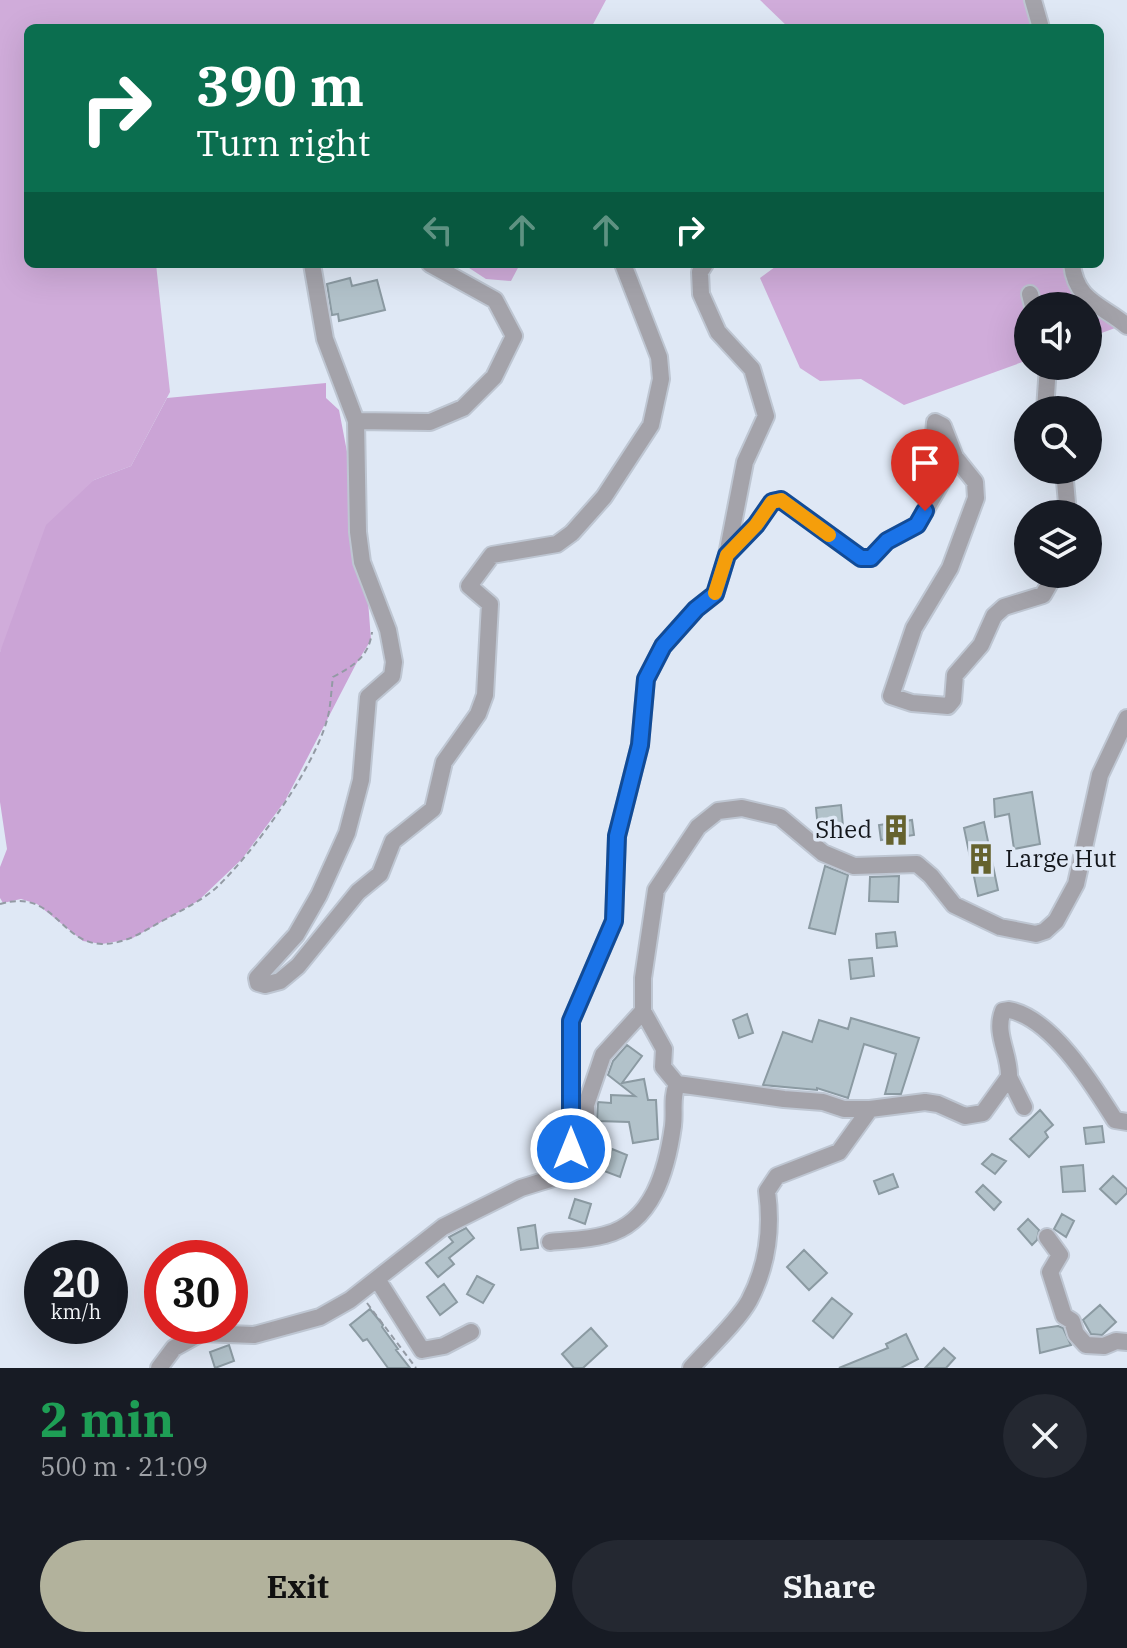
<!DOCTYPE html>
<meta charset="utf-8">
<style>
body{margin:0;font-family:"IBM Plex Serif",serif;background:#242831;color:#f1f3f6;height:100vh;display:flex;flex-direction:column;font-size:30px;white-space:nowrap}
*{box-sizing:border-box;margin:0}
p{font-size:26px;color:#9ea1a6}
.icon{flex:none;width:44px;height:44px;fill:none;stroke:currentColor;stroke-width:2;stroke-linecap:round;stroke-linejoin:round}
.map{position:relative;height:1368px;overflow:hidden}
.panel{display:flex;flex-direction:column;background:#171b24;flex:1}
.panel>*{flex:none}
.hud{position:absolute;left:24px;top:24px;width:1080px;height:244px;border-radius:12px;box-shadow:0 8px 32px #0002;background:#0b6e4f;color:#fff;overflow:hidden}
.tools{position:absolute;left:1014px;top:292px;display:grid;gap:16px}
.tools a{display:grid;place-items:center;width:88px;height:88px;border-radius:50%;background:#171b24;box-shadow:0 8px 32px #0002;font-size:40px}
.speed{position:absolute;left:24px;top:1240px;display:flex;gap:16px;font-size:40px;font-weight:700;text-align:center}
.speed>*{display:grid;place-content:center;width:104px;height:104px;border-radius:50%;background:#171b24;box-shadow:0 8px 32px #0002;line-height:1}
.speed small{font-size:20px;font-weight:400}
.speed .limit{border:12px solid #d22;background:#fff;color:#111}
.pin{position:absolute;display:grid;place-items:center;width:68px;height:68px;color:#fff;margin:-82px -34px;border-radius:50% 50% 50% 0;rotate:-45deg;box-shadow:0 0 8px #0007}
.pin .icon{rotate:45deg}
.me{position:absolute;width:88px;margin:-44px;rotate:0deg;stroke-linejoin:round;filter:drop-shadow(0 0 6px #0008)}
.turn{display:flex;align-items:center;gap:28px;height:168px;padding:0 40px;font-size:36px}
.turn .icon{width:104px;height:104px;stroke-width:2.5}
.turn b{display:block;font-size:56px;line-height:68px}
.lanes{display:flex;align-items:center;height:76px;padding:0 40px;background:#0003;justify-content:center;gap:40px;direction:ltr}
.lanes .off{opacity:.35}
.round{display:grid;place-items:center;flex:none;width:84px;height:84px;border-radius:42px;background:#242831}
.overview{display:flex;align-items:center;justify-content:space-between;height:136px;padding:0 40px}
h1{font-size:48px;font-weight:700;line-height:60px;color:#1e9e55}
.primary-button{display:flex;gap:16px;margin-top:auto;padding:16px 40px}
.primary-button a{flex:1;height:92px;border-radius:48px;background:#b2b29c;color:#111;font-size:32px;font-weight:700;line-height:92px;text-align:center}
.primary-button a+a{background:#242831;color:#f1f3f6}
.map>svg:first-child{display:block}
.green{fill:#d0acda}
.forest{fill:#cba4d6}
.building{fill:#b2c2ca;stroke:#8b9aa2;stroke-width:2}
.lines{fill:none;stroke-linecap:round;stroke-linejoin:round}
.minor-casing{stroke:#bec6d2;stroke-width:20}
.path{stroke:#939aa4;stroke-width:2;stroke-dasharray:6 4;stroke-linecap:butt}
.minor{stroke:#a4a3aa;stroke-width:16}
.route-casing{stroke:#114b97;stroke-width:20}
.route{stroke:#1a73e8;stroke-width:14}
.slow{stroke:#f59e0b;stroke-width:14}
.labels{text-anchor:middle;stroke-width:7;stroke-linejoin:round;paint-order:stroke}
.poi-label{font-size:24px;fill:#13161b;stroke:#dfe8f5;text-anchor:end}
</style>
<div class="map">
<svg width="1127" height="1368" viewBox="0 0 1127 1368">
<rect width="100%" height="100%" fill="#dfe8f5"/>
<path class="green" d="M0,0H606L591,28H28V264H156L170,392L131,466L94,480L0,652Z
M760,0H1033L1041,28H789Z
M463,264H520L511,281L486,279Z
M779,264H1072L1078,287L1126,324L1088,338V306H1028V360L904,405L861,379L820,381L800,368L760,278Z"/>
<path class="forest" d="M326,383V398L339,410L363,535L371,640L356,664L285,801L242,859L198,901L131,939L102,944L83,941L37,904L21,899L3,903L0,898V867L7,849L0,802V652L46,525L94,480L131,466L167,398Z"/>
<path class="building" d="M350,278L352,286L377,280L385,310L339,321L338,314L332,315L327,284Z
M1032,792L1040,844L1014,849L1009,814L995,817L994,799Z
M841,805L843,826L818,829L816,808Z
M912,820L914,835L881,840L879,825Z
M984,822L998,890L978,896L964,828Z
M825,866L848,875L835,934L809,928Z
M899,876L898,902L869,901L870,877Z
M895,932L897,946L877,948L876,934Z
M872,958L874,976L851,979L849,960Z
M747,1014L753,1033L739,1038L733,1020Z
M851,1018L919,1038L901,1094H885L896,1054L864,1044L848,1098L817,1088V1090L763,1085L783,1032L812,1042L819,1020L848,1029Z
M627,1045L642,1056L622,1083L644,1079L648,1100H656L658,1139L633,1143L629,1122L597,1121L598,1102L611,1103V1095L635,1096L608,1075L613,1061Z
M1040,1110L1053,1125L1045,1132L1048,1137L1029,1157L1010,1139Z
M1102,1126L1104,1142L1086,1144L1084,1128Z
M612,1149L627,1155L620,1177L604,1171Z
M992,1154L1006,1161L995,1174L982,1164Z
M1083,1165L1085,1191L1063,1192L1061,1167Z
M893,1174L898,1187L879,1194L874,1181Z
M1113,1176L1127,1189V1193L1116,1204L1100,1189Z
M983,1185L1001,1202L994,1210L976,1192Z
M575,1199L591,1204L585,1224L569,1218Z
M1062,1214L1074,1221L1066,1237L1054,1229Z
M1028,1219L1039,1230L1037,1240L1032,1245L1018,1229Z
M535,1225L538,1248L521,1250L518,1228Z
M466,1228L474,1238L449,1258L454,1264L438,1277L426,1263L453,1242L449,1237Z
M804,1250L827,1273L809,1290L787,1267Z
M477,1276L494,1285L483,1303L467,1294Z
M444,1284L457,1302L440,1315L427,1297Z
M832,1298L852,1314L833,1338L813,1321Z
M1100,1305L1116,1322L1102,1335L1091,1334L1083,1320Z
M370,1309L383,1325L382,1327L398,1349L396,1350L410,1368H388L367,1339L363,1341L350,1325Z
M1058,1326L1063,1328L1071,1345L1040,1353L1037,1329Z
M591,1328L607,1346L583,1368H574L562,1354Z
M906,1334L918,1359L901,1368H839L888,1348L886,1344Z
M229,1345L234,1361L215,1368L210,1352Z
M944,1348L955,1358L946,1368H925Z"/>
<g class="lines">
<defs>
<path id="minor" d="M1033,0L1041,28
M312,264L325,339L356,421L358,532L362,562L388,630L394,662L392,676L368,697L361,780L347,833L319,895L296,935L257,978L258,983L265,985L280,981L298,966L358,892L380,874L393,841L433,809L444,762L478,714L485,695L490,604L469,586L492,555L557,544L572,533L604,497L651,425L661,379L659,357L623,264
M1072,264C1076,302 1103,305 1127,326
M1030,294L1033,306
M1045,410L1048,366
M356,421L430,422L463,408L494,377L514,336L495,300L430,264
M1064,470L1068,514
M728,554L756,525L772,502L781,500L861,558H871L887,541L917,525L942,481L944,464L934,435L935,422L943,426L955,457L975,482L976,498L950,568L914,628L891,696L912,703L948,706L953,700L955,675L981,645L994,616L1004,607L1043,595L1055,574
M643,1011L664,1049L663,1067L677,1084L784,1099L823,1102L844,1109H870
M1009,1077C1010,1054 994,1034 1003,1011L1009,1010C1052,1018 1093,1085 1115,1120L1127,1122
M576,1171L571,1149V1021L614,921L617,836L640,745L646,679L663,646L696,609L715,594L727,555L745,462L766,416L752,369L718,332L701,294L700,272L705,264
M1047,1237L1060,1255L1050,1272L1064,1316L1072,1321L1076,1334L1086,1345L1104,1346L1116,1341L1127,1342
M550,1242C568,1240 588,1240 605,1235C653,1223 667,1169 673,1126C675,1111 671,1099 677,1084
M377,1279L422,1350L444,1346L471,1332
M159,1368L174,1348L201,1333L254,1335L320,1317L350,1300L443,1227L521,1188L576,1171L585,1165L587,1156L586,1105L603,1055L643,1011V978L656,890L698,827L718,811L742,808L780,817L823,853L854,866L917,864L931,876L954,905L1000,927L1036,934L1045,931L1056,921L1076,884L1100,775L1127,718
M691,1368C707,1350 738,1321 749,1301C767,1267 772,1228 767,1191L777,1176L839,1152L870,1109L925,1102L938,1104L965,1116L983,1113L1009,1077L1024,1107"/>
</defs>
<use href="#minor" class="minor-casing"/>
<path class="path" d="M0,904C55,888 59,943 102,944C126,944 144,931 164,920C182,910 201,901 216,888C254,852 313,770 327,720C331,706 331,691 333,677C353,666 369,657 372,632
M367,1303L416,1368"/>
<use href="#minor" class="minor"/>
</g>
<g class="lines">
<defs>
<path id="route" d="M571,1149V1021L614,921L617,836L640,745L646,679L663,646L696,609L715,594L727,555L756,525L772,502L781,500L861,558H871L887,541L917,525L925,511"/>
</defs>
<use href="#route" class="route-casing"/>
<use href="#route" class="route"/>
<path class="slow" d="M715,593L727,555L756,525L772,502L781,500L829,535"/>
</g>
<defs>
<symbol id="building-bare" viewBox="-9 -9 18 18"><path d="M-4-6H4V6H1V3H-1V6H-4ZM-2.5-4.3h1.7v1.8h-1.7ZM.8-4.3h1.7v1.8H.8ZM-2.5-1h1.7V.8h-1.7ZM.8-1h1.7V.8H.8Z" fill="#65622e" stroke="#dfe8f5" stroke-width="2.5" paint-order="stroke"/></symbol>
</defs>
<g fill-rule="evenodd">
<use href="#building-bare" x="874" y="808" width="44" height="44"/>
<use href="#building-bare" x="959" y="837" width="44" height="44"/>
</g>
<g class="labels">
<g class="poi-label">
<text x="872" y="838">Shed</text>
<text x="1005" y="867" text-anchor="start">Large Hut</text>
</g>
</g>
</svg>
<div class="tools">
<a><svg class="icon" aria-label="sound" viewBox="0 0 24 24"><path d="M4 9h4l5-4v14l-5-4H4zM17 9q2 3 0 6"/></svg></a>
<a><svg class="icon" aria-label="search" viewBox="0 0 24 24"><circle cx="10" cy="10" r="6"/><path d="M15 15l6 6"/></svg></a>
<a><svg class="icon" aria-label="layers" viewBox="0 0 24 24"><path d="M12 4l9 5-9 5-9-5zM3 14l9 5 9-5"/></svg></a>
</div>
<div class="speed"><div>20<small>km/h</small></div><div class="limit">30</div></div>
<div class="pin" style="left:925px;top:511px;background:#d93025"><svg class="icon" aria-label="arrive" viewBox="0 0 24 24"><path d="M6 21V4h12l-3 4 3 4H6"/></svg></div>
<svg class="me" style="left:571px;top:1149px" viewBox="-20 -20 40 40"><circle r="17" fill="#1a73e8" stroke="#fff" stroke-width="3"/><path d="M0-11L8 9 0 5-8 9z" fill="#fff"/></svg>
<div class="hud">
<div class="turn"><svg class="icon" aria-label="right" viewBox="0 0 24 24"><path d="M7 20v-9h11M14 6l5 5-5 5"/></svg><div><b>390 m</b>Turn right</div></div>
<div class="lanes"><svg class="icon off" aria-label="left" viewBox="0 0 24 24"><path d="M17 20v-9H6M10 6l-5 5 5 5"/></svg><svg class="icon off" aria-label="ahead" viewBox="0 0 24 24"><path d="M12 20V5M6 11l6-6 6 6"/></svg><svg class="icon off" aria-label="ahead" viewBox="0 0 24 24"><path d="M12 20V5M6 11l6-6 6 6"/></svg><svg class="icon" aria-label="right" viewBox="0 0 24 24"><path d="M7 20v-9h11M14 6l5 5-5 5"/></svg></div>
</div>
</div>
<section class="panel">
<div class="overview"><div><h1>2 min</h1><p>500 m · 21:09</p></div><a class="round"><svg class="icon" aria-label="close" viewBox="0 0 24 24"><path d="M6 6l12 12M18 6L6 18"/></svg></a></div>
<div class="primary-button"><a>Exit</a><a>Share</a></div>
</section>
